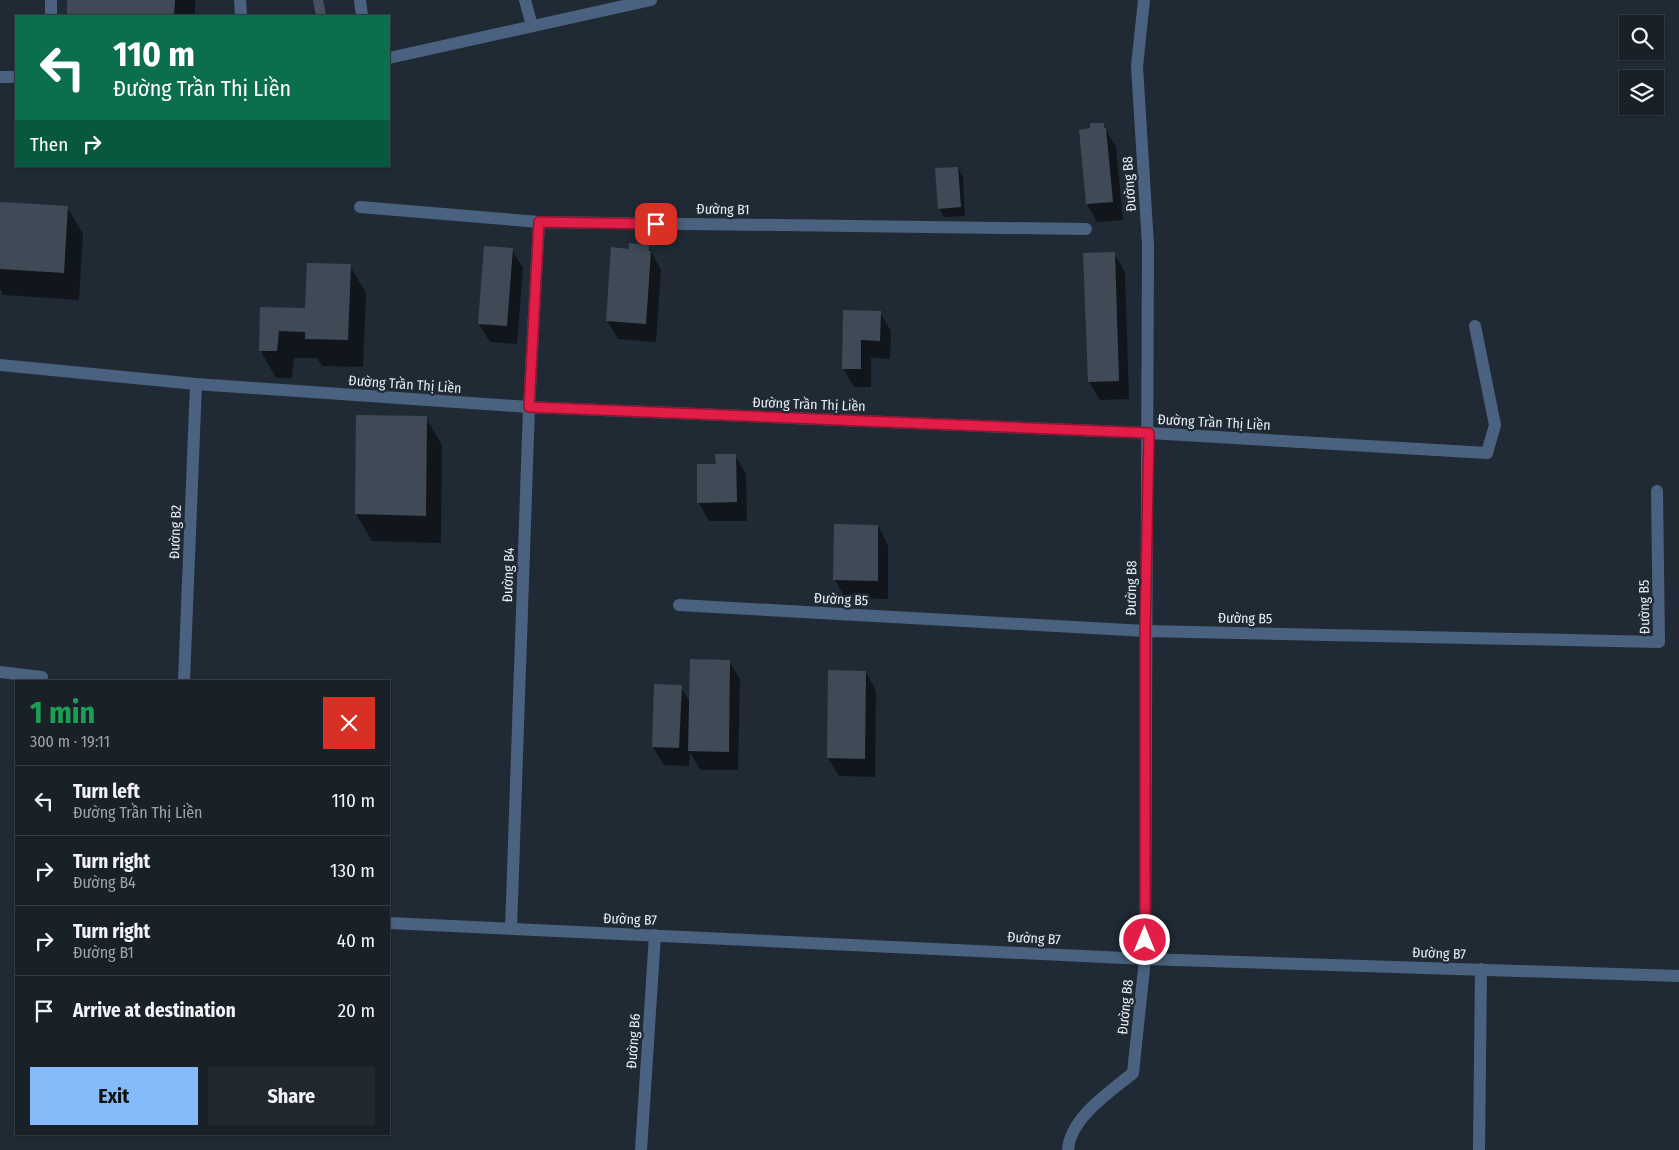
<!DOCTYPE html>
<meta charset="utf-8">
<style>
body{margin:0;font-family:"Fira Sans Condensed",sans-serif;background:#212830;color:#f1f3f6;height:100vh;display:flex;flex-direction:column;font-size:19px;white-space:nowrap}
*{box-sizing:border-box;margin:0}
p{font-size:16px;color:#9fa3a8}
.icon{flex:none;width:28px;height:28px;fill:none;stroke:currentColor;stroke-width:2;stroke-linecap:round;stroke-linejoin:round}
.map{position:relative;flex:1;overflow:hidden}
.side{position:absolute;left:15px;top:680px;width:375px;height:455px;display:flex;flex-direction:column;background:#182028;border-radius:0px;box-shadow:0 1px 4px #0004,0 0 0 1px #363e45}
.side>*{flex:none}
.banner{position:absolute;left:15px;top:15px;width:375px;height:152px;border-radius:0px;box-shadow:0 1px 4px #0004,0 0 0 1px #363e45;background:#0b6e4f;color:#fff;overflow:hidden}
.controls{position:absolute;left:1619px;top:15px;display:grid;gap:10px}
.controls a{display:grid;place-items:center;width:45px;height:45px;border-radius:0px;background:#182028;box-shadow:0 1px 4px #0004,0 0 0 1px #363e45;font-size:25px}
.pin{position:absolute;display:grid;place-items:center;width:42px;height:42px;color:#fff;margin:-21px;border-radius:10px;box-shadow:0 2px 8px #0006}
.me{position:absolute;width:55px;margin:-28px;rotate:0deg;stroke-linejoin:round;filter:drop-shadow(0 0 4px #0008)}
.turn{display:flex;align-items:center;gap:18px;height:105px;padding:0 15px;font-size:22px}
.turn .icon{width:65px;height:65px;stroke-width:2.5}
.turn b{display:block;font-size:35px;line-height:42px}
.then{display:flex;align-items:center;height:48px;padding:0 15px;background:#0003;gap:10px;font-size:19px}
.round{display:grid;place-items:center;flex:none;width:52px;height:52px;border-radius:0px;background:#212830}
.headline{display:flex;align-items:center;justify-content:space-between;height:85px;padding:0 15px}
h1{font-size:30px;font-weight:700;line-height:38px;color:#1e9e55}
.button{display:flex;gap:10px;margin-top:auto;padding:10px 15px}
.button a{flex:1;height:58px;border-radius:0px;background:#85bbfb;color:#111;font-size:20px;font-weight:700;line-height:58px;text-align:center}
.button a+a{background:#212830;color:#f1f3f6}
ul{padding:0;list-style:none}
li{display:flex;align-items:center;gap:15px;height:70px;padding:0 15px;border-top:1px solid #363e45}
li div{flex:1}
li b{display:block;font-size:19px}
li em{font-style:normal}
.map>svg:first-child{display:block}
.shadow{fill:#0007}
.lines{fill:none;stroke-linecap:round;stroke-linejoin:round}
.stream{stroke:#455061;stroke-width:10}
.building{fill:#404a56}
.lane{stroke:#4a627f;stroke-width:12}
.street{stroke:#4a627f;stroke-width:12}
.route-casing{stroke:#92132f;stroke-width:12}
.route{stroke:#e11d48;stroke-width:9}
.labels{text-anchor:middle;stroke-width:5;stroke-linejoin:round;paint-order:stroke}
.street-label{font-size:14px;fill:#e5ecf3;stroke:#202a35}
</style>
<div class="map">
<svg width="1679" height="1150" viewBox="0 0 1679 1150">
<rect width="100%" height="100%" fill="#202a35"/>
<path class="shadow" d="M69,0H195V16H68Z
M1103,124L1116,147L1123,220L1097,222L1087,204L1092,130Z
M958,168L963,177L965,216L944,217L939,208Z
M0,203L67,207L83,234L79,300L3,295L0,289Z
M648,246L661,270L656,342L618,339L607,321Z
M512,250L523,268L517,344L490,342L479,324Z
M1114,253L1125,272L1129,399L1100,400L1089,382Z
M350,266L366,293L363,367L322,366L317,358H294L292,378H276L260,350L261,308L307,309Z
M844,311L880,312L891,331L890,359L871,358V387H854L843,369Z
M426,418L442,445L441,543L372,541L356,514Z
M735,455L746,474L747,521H709L698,502L717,465Z
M878,526L888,545V599L845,598L835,580Z
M729,661L740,679L738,770H700L690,752L689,766L664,765L653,747L681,687L690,703Z
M866,672L876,691L875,777L839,776L828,758Z"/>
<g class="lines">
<path class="stream" d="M318,0L321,16"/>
</g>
<path class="building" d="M67,0H175L174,16H67Z
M1090,123H1104V128H1106L1113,202L1086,204L1079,130L1090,128Z
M958,167L961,207L938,209L935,168Z
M0,202L68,206L64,273L0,269Z
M629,243L649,245V251H651L646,324L606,321L611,247L629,249Z
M484,246L513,248L507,326L478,324Z
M1115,252L1119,381L1088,382L1083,253Z
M307,263L351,264L348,340L305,339V332L279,331L277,351H259L260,307L305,308Z
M843,310L881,311L880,341L861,340V369H842Z
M356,415L427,416L426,516L355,514Z
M715,454H736L737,502L697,503V464H716Z
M834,524L878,525V581L833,580Z
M690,659L730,660L729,752L688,751Z
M828,670L866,671L865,759L827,758Z
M654,684L682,685L679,748L652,747Z"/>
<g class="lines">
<path class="lane" d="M51,0V16
M240,0L241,16
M360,0L362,16
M525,0L532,26"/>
<path class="street" d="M389,58L651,0
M0,77H16
M360,207L539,222L1086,229
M0,365L196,384L529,407L1149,433L1487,453L1495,425L1475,326
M679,605L1145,631L1659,642L1657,491
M0,672L42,677
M184,681L196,384
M389,923L1145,959L1679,976
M511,929L529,407L539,222
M641,1150L655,935
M1068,1150C1070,1118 1110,1092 1133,1073L1145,959L1148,245L1137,66L1144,0
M1479,1150L1481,969"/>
</g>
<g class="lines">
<defs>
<path id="route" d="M656,224L539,222L529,407L1149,433L1145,631V940"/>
</defs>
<use href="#route" class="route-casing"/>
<use href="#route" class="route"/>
</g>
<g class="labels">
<g class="street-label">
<text transform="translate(1129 184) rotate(-94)" y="5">Đường B8</text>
<text transform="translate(723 209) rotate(1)" y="5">Đường B1</text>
<text transform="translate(405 384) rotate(4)" y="5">Đường Trần Thị Liền</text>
<text transform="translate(809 404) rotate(2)" y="5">Đường Trần Thị Liền</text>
<text transform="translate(1214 422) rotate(3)" y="5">Đường Trần Thị Liền</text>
<text transform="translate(175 532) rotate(-88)" y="5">Đường B2</text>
<text transform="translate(508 575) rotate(-88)" y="5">Đường B4</text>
<text transform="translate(1131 588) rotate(-89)" y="5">Đường B8</text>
<text transform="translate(841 599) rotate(3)" y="5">Đường B5</text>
<text transform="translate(1644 607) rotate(-91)" y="5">Đường B5</text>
<text transform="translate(1245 618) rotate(1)" y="5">Đường B5</text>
<text transform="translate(630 919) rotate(2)" y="5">Đường B7</text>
<text transform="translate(1034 938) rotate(3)" y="5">Đường B7</text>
<text transform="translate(1439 953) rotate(2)" y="5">Đường B7</text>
<text transform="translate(1125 1007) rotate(-84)" y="5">Đường B8</text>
<text transform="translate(633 1041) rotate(-86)" y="5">Đường B6</text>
</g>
</g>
</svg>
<div class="controls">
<a><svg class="icon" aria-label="search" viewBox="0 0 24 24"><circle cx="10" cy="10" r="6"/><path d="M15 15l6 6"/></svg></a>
<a><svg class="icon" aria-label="layers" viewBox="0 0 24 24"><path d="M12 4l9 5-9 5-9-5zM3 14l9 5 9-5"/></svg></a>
</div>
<div class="pin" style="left:656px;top:224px;background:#d93025"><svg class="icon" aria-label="arrive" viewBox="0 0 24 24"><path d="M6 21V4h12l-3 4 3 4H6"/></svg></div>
<svg class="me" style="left:1145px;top:940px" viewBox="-20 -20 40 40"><circle r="17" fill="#e11d48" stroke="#fff" stroke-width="3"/><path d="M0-11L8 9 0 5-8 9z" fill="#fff"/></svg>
<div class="banner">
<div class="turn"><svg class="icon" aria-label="left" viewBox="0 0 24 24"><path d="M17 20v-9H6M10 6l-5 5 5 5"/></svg><div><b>110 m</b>Đường Trần Thị Liền</div></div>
<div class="then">Then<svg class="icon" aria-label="right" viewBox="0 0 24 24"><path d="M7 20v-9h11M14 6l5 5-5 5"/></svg></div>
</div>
<section class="side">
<div class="headline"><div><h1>1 min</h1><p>300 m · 19:11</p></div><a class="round" style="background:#d93025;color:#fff"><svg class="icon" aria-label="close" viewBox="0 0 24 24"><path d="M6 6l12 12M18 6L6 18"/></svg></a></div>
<ul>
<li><svg class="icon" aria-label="left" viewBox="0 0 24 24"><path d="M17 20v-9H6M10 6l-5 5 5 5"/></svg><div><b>Turn left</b><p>Đường Trần Thị Liền</p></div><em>110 m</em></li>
<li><svg class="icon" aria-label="right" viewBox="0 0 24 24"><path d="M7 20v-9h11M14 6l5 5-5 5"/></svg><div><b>Turn right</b><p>Đường B4</p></div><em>130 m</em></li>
<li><svg class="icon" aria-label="right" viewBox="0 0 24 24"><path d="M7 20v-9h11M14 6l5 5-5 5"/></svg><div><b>Turn right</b><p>Đường B1</p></div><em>40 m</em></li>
<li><svg class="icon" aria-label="arrive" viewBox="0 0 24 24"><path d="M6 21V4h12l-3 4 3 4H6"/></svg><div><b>Arrive at destination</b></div><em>20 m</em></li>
</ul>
<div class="button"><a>Exit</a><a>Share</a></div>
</section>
</div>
